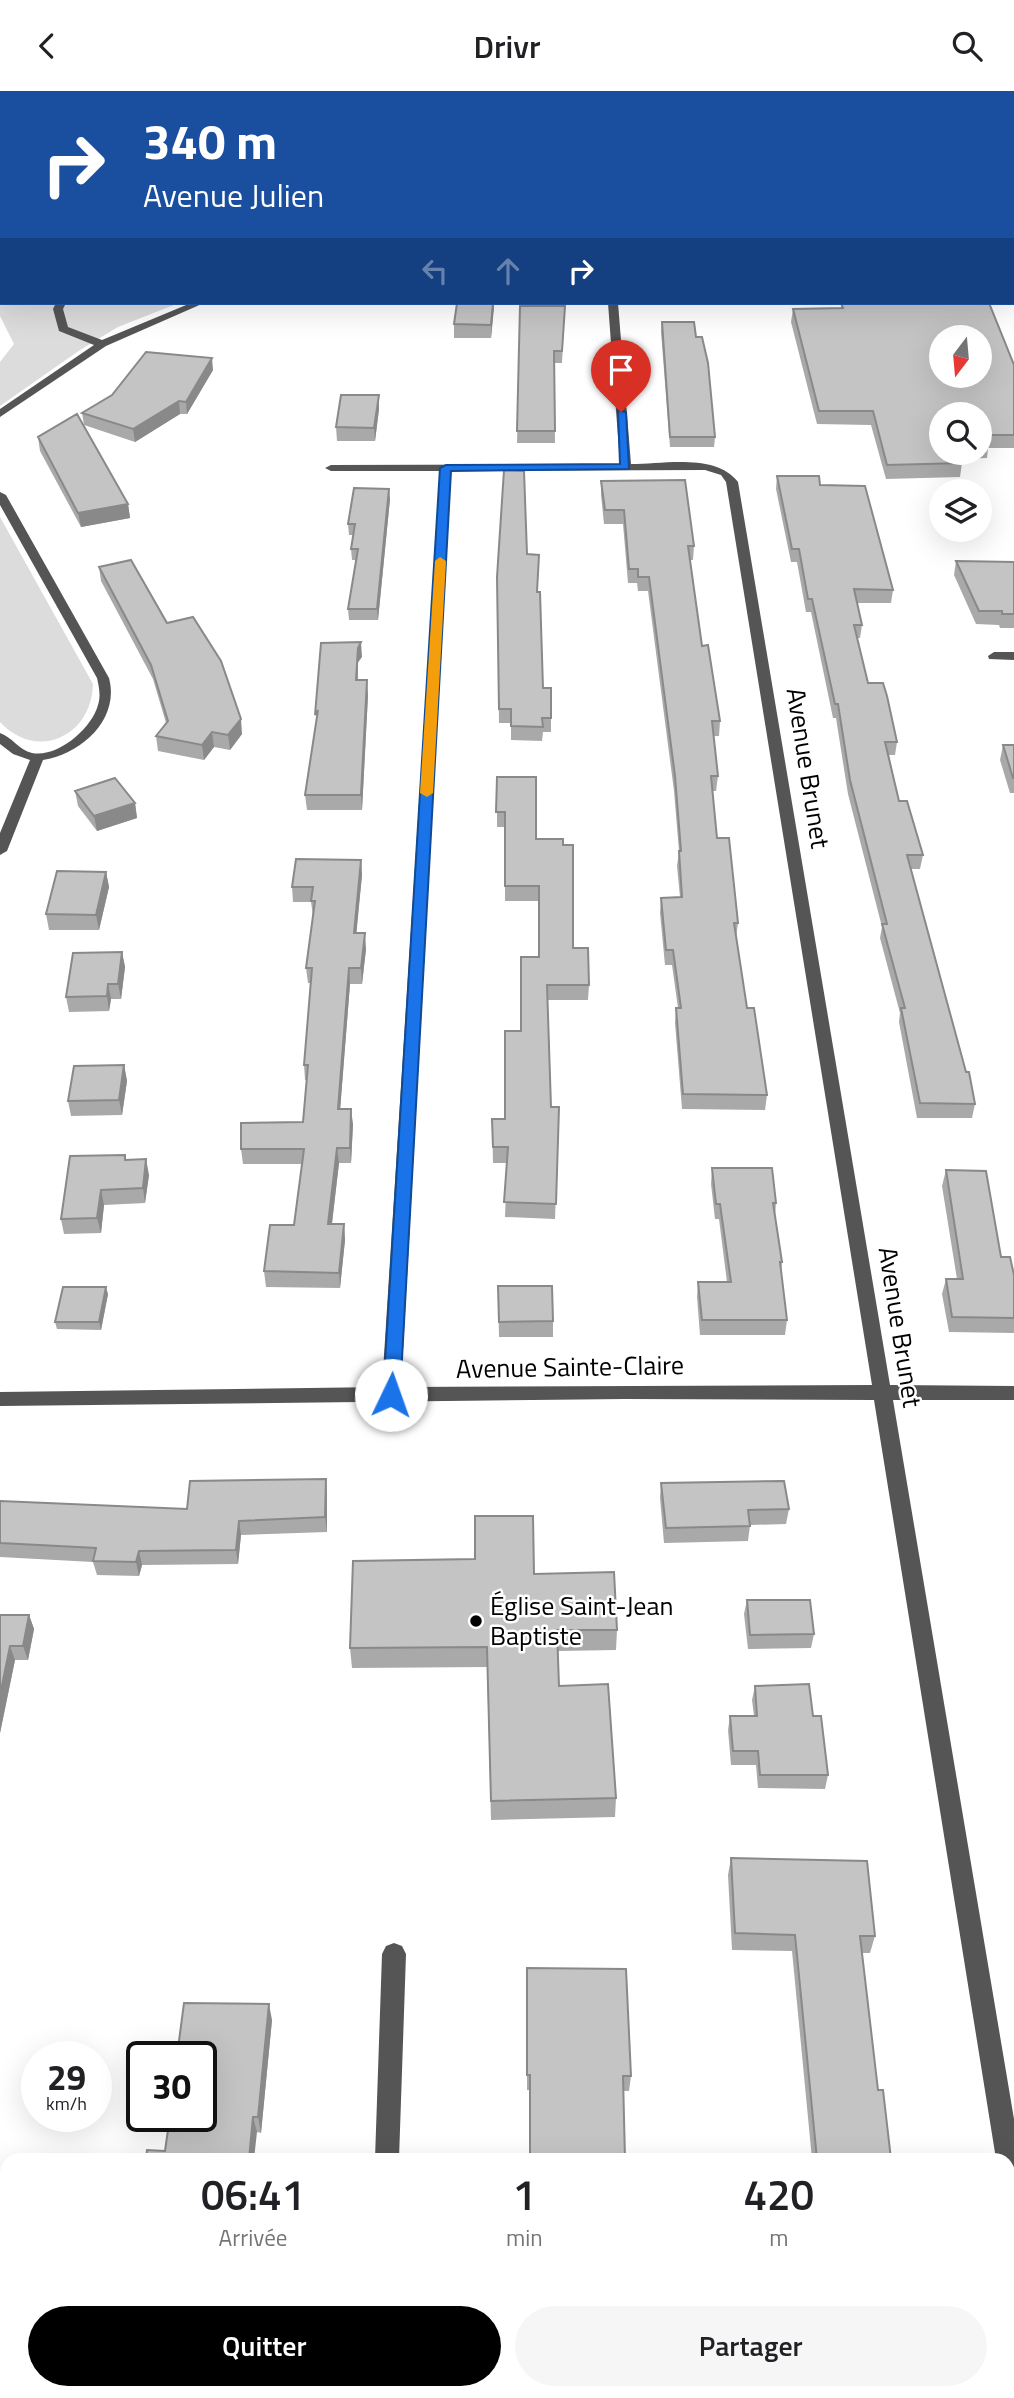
<!DOCTYPE html>
<html lang="fr">
<meta charset="utf-8">
<style>
body{margin:0;font-family:"Titillium Web",sans-serif;background:#f6f6f6;color:#202124;height:100vh;display:flex;flex-direction:column;font-size:26px;white-space:nowrap}
*{box-sizing:border-box;margin:0}
p{font-size:23px;color:#757577}
.icon{flex:none;width:38px;height:38px;fill:none;stroke:currentColor;stroke-width:2;stroke-linecap:round;stroke-linejoin:round}
.map{position:relative;flex:1;overflow:hidden}
.side{position:absolute;left:0px;top:2062px;width:1015px;height:247px;display:flex;flex-direction:column;background:#fff;border-radius:21px 21px 0 0;box-shadow:0 7px 28px #0002}
.side>*{flex:none}
.banner{position:absolute;left:0px;top:0px;width:1015px;height:214px;box-shadow:0 7px 28px #0002;background:#1a4fa0;color:#fff;overflow:hidden}
.needle{width:46px;rotate:196deg}
.buttons{position:absolute;left:929px;top:234px;display:grid;gap:14px}
.buttons a{display:grid;place-items:center;width:63px;height:63px;border-radius:50%;background:#fff;box-shadow:0 7px 28px #0002;font-size:35px}
.speed{position:absolute;left:21px;top:1950px;display:flex;gap:14px;font-size:35px;font-weight:700;text-align:center}
.speed>*{display:grid;place-content:center;width:91px;height:91px;border-radius:50%;background:#fff;box-shadow:0 7px 28px #0002;line-height:1}
.speed small{font-size:18px;font-weight:400}
.speed .limit{border:4px solid #111;border-radius:10px;background:#fff;color:#111}
.pin{position:absolute;display:grid;place-items:center;width:60px;height:60px;color:#fff;margin:-72px -30px;border-radius:50% 50% 50% 0;rotate:-45deg;box-shadow:0 0 7px #0007}
.pin .icon{rotate:45deg}
.me{position:absolute;width:77px;margin:-38px;rotate:3deg;stroke-linejoin:round;filter:drop-shadow(0 0 5px #0008)}
.turn{display:flex;align-items:center;gap:24px;height:147px;padding:0 28px;font-size:32px}
.turn .icon{width:91px;height:91px;stroke-width:2.5}
.turn b{display:block;font-size:49px;line-height:60px}
.lanes{display:flex;align-items:center;height:66px;padding:0 28px;background:#0003;justify-content:center;gap:35px;direction:ltr}
.lanes .off{opacity:.35}
.eta{display:flex;justify-content:space-evenly;align-items:center;height:119px;text-align:center}
.eta b{font-size:42px;font-weight:600;line-height:49px}
.action{display:flex;gap:14px;margin-top:auto;padding:14px 28px}
.action a{flex:1;height:80px;border-radius:42px;background:#000;color:#fff;font-size:28px;font-weight:600;line-height:80px;text-align:center}
.action a+a{background:#f6f6f6;color:#202124}
header{display:flex;justify-content:space-between;align-items:center;height:91px;padding:0 28px;background:#fff;font-size:32px;font-weight:600}
.map>svg:first-child{display:block}
.green{fill:#dcdcdc}
.water{fill:#a3a3a3}
.lines{fill:none;stroke-linecap:round;stroke-linejoin:round}
.minor{fill:#555;fill-rule:evenodd}
.wall{fill:#a9a9a9;fill-rule:evenodd}
.shaded-wall{fill:#898989}
.building{fill:#c4c4c4;stroke:#898989;stroke-width:2;fill-rule:evenodd}
.route{fill:#1a73e8;stroke:#114b97;stroke-width:2}
.slow{fill:#f59e0b}
.poi-dot{fill:#000;stroke:#fff;stroke-width:2.5}
.labels{text-anchor:middle;stroke-width:5;stroke-linejoin:round;paint-order:stroke}
.street-label{font-size:26px;fill:#000;stroke:#fff}
.poi-label{font-size:26px;fill:#000;stroke:#fff;text-anchor:start}
</style>
<header><svg class="icon" aria-label="back" viewBox="0 0 24 24"><path d="M15 5l-7 7 7 7"/></svg>Drivr<svg class="icon" aria-label="search" viewBox="0 0 24 24"><circle cx="10" cy="10" r="6"/><path d="M15 15l6 6"/></svg></header>
<div class="map">
<svg width="1014" height="2307" viewBox="0 0 1014 2307">
<rect width="100%" height="100%" fill="#fff"/>
<path class="green" d="M0,157L2,212H179L118,236L80,259L0,315V271L14,253L0,225Z
M0,426L93,593C92,645 37,671 0,631Z"/>
<path class="water" d="M0,0H908L912,2H2L0,157Z"/>
<g class="lines">
<path class="minor" d="M981,0H991L993,2H982Z
M1013,10H1014V16H1013Z
M1013,190H1014V196H1013Z
M56,212H66L63,218L68,236L102,249L191,212H204L106,255L0,326V318L94,254L59,240L53,218Z
M608,212H618L631,373C664,373 716,362 738,391L890,1294L1014,1295V1309H893L1014,2028V2115L1008,2112V2068H996L874,1309L625,1308L0,1315V1301L382,1296L440,380H331L325,377L331,374L620,373ZM705,379L721,384L726,391L872,1294L401,1296L451,380Z
M0,401L6,404L109,587C120,628 82,663 43,669L7,760L0,764V742L30,669L13,663L0,653V642C12,646 19,659 32,662C58,667 92,637 98,614C101,605 99,596 97,587L0,414Z
M994,561H1014V569L989,568L988,565Z
M394,1852L402,1855L406,1863L399,2068H375L382,1863L386,1855Z
M367,2301H393V2307H367Z"/>
</g>
<path class="wall" d="M457,212H494L491,247H454V233Z
M841,212L1014,274V357H988L987,367L960,368L962,372L960,386L886,388L871,334L817,333L791,231L793,218L841,217ZM980,324V362H942Z
M520,215H565L562,272H554L555,352H517Z
M662,231L696,246L715,346L714,356H670L661,241Z
M213,279L187,323H180L135,351L84,334L82,322Z
M379,304V318L375,350H337L336,336Z
M38,346L128,413L130,427L81,436L40,360Z
M777,385L820,394L893,499L891,512H857L862,534L860,547H857L868,592L897,651L895,664H889L899,710L923,764L920,778H911L975,1013L972,1027H917L899,931L900,922L880,847L882,836L848,703L836,627H833L811,521H806L797,471H791L776,398Z
M601,390L694,455L693,469H690L702,555L720,630L719,645H714L718,685L716,700H712L717,747L738,832L736,847L747,917L767,1004L765,1019L682,1018L675,932L676,917H678L672,874H665L660,822L661,807L680,806L677,775L679,760L674,700L648,500H638L637,492H628L623,433H604L601,404Z
M390,408L378,529H349L348,518L357,469H352L351,458L353,444H349L348,433Z
M527,463L537,501L543,597L551,627V641H543L542,650L511,649V632H499L497,486Z
M956,470L1014,471V537H1000L999,534L976,533L954,484Z
M99,476L167,532L242,643L230,659L214,656L204,669L158,660L156,645L166,632L153,588L101,490Z
M362,566L358,571V589L368,604L362,719H307L305,704L316,635Z
M1003,654H1014V702H1010L1000,669Z
M497,686L536,748L573,857L589,894L588,909H547L551,1016H559L555,1128L505,1126L507,1072H493L492,1028H505L521,940L539,866V810H505V736H497Z
M75,700L135,712L137,727L97,740L78,715Z
M361,769L362,784L356,842L366,858L362,893H350L340,1018L353,1033L351,1072H339L332,1133H344L345,1149L340,1197L266,1196L264,1180L294,1134L302,1073H243L241,1058L303,1031L307,989H305L304,974L311,892H308L306,877L313,825L311,811H293L292,796Z
M106,781L109,796L99,839H49L46,823Z
M122,861L125,876L121,908H111L109,920L69,921L66,906Z
M124,974L127,990L122,1024L71,1025L68,1010Z
M125,1064L126,1069L149,1084L145,1112L104,1114L101,1142L64,1143L61,1128Z
M712,1077L776,1112L775,1125L782,1171L781,1181L787,1229L785,1244H700L697,1206L698,1191H727L719,1128H715L711,1093Z
M946,1079L1014,1184V1242L949,1241L942,1203L946,1188H957L942,1095Z
M498,1195L553,1230V1246H499Z
M108,1203L101,1239L57,1238L55,1231Z
M661,1392L789,1418L786,1433L750,1434L748,1450L664,1452L660,1407Z
M327,1402V1441L241,1444L238,1473L142,1474L139,1485L97,1484L93,1471L0,1466V1410L187,1418Z
M534,1483L617,1539L616,1559L557,1560L559,1595L616,1707L615,1726L491,1729L487,1576L352,1577L350,1557Z
M747,1509L814,1543L811,1557L748,1558L744,1523Z
M0,1524H29L34,1538L28,1569H15L0,1642Z
M755,1595L813,1625L828,1684L825,1698L758,1697L756,1674H731L728,1639L730,1625H754L752,1609Z
M731,1767L875,1845L870,1862H862L878,1999L891,2068H812L792,1860L732,1859L728,1784Z
M527,1877L631,1985L629,2000L527,1999Z
M272,1929L261,2042L257,2041L165,2060Z
M804,2301H894L895,2307H804Z"/>
<path class="shaded-wall" d="M493,212L494,217L491,247V234Z
M212,267L213,279L187,323L186,311Z
M379,304V318L375,350L374,337Z
M179,310L180,323L135,351L133,338Z
M389,398L390,408L378,529L377,518Z
M128,413L130,427L81,436L78,422Z
M361,551L362,566L358,571L357,604L356,589L358,557Z
M367,589L368,604L362,719L361,704Z
M241,628L242,643L230,659L228,644Z
M212,641L214,656L204,669L202,654Z
M135,712L137,727L97,740L94,725Z
M361,769L362,784L355,857L354,842Z
M106,781L109,796L99,839L96,824Z
M365,842L366,858L362,893L361,877Z
M122,861L125,876L121,908L118,893Z
M349,877L350,893L339,1033L338,1018Z
M108,893L111,908L109,920L107,905Z
M124,974L127,990L122,1024L119,1009Z
M351,1018L353,1033L351,1072L350,1057Z
M337,1057L339,1072L330,1148L328,1133Z
M146,1068L149,1084L145,1112L143,1097Z
M101,1099L104,1114L101,1142L97,1127Z
M344,1133L345,1149L340,1197L339,1182Z
M106,1196L108,1203L101,1239L99,1231Z
M326,1388L327,1402V1441L325,1426Z
M239,1430L241,1444L238,1473L236,1459Z
M139,1460L142,1474L139,1485L136,1471Z
M29,1524L34,1538L28,1569L23,1555Z
M10,1555L15,1569L0,1642V1604Z
M269,1913L272,1929L261,2042L258,2026Z
M253,2026L257,2041L254,2068H249Z
M236,2301H242L241,2307H236Z"/>
<path class="building" d="M457,212H493L491,234L454,233Z
M841,212H989L1014,274V344H985L989,354H980V324H942V362H959L962,372L887,374L873,320H819L793,218L843,217ZM942,247H980V285H942Z
M520,215H565L562,260H554L555,340H517Z
M662,231H694L696,246H702L708,272L715,346H670Z
M146,261L212,267L186,311L179,310L133,338L82,322L112,304Z
M341,304H379L374,337L336,336Z
M77,323L128,413L78,422L38,346Z
M504,379L524,380L527,463L539,464L537,501H540L543,597H551V627H542L543,636L511,635V618H499L497,486Z
M777,385H819L820,394L865,395L893,499L854,498L862,534H854L868,592H883L887,605L897,651H885L899,710H907L923,764H907L966,981H969L975,1013L920,1012L901,917H905L882,833H887L850,689L838,613H835L812,508H808L799,458H792Z
M685,389L694,455H688L702,555L708,554L720,630H712L718,685H711L717,747H729L738,832H734L747,917H754L767,1004L683,1003L676,917H681L673,859H666L661,807L682,806L679,760H681L675,685L649,486H638V478H629L624,419H605L601,390Z
M354,397L389,398L377,518H348L358,458H351L355,433H348Z
M131,469L167,532L193,526L221,570L241,628L228,644L212,641L202,654L156,645L168,630L151,574L99,476Z
M956,470L1014,471V523H1002V520H979Z
M361,551L358,557L356,589H367L361,704H305L318,619L315,624L321,552Z
M1003,654H1014V687H1013Z
M497,686H536V748H563V754H573V857H588L589,894H547L551,1016H559L556,1113L504,1111L508,1056H493L492,1028H505V940H521V866H539V795H505V721H496Z
M115,687L135,712L94,725L75,700Z
M296,768L361,769L354,842H365L361,877H349L338,1018H351L350,1057H337L328,1133H344L339,1182L264,1180L270,1134H294L304,1058H241V1032L303,1031L308,974H304L312,877H306L315,810H311L313,796H292Z
M57,780L106,781L96,824L46,823Z
M122,861L118,893H108L107,905L66,906L73,862Z
M124,974L119,1009L68,1010L74,975Z
M125,1064V1069L146,1068L143,1097L101,1099L97,1127L61,1128L70,1065Z
M712,1077H772L776,1112H773L782,1171H780L787,1229H702L698,1191H731L720,1113H716Z
M946,1079L986,1080L1001,1166H1010L1014,1184V1227L952,1226L946,1188H963Z
M498,1195H552L553,1230L499,1231Z
M63,1196H106L99,1231H55Z
M326,1388L325,1426L239,1430L236,1459L139,1460L136,1471L93,1470L96,1457L0,1452V1410L187,1418L190,1390Z
M784,1390L789,1418L748,1419L750,1435L666,1437L661,1392Z
M475,1425H533L534,1483L614,1481L617,1539H557L559,1595L608,1593L616,1707L491,1710L487,1556L350,1557L353,1470L475,1468Z
M747,1509H810L814,1543L750,1544Z
M0,1524H29L23,1555H10L0,1604Z
M809,1593L813,1625H821L828,1684H760L758,1660H733L730,1625H757L755,1595Z
M731,1767L867,1770L875,1845H860L878,1999H883L891,2068H817L795,1844L735,1842Z
M527,1877L626,1878L631,1985H623L625,2068H530V1984H527Z
M184,1912L269,1913L258,2026H253L249,2068H146L147,2059L165,2060L170,2025H201V1965H177Z
M117,2301H236V2307H116Z
M532,2301H641V2307H532Z
M809,2301H894L895,2307H810Z"/>
<path class="route" d="M618,319L626,321L629,378L451,380L400,1304L397,1308H385L383,1304L440,377L446,374L620,373Z"/>
<path class="slow" d="M440,466L446,470L433,702L427,706L420,702L435,470Z"/>
<circle class="poi-dot" cx="476" cy="1530" r="7"/>
<g class="labels">
<g class="street-label">
<text transform="translate(808 677) rotate(81)" y="9">Avenue Brunet</text>
<text transform="translate(900 1236) rotate(81)" y="9">Avenue Brunet</text>
<text transform="translate(570 1276) rotate(-1)" y="9">Avenue Sainte-Claire</text>
</g>
<g class="poi-label">
<text x="490" y="1524">Église Saint-Jean<tspan x="490" dy="30">Baptiste</tspan></text>
</g>
</g>
</svg>
<div class="buttons">
<a><svg class="needle" viewBox="-14 -14 28 28"><path d="M0-13l5 13h-10z" fill="#e53935"/><path d="M0 13l5-13h-10z" fill="#757577"/></svg></a>
<a><svg class="icon" aria-label="search" viewBox="0 0 24 24"><circle cx="10" cy="10" r="6"/><path d="M15 15l6 6"/></svg></a>
<a><svg class="icon" aria-label="layers" viewBox="0 0 24 24"><path d="M12 4l9 5-9 5-9-5zM3 14l9 5 9-5"/></svg></a>
</div>
<div class="speed"><div>29<small>km/h</small></div><div class="limit">30</div></div>
<div class="pin" style="left:621px;top:321px;background:#d93025"><svg class="icon" aria-label="arrive" viewBox="0 0 24 24"><path d="M6 21V4h12l-3 4 3 4H6"/></svg></div>
<svg class="me" style="left:391px;top:1304px" viewBox="-20 -20 40 40"><circle r="19" fill="#fff"/><path d="M0-13L10 11 0 6-10 11z" fill="#1a73e8"/></svg>
<div class="banner">
<div class="turn"><svg class="icon" aria-label="right" viewBox="0 0 24 24"><path d="M7 20v-9h11M14 6l5 5-5 5"/></svg><div><b>340 m</b>Avenue Julien</div></div>
<div class="lanes"><svg class="icon off" aria-label="left" viewBox="0 0 24 24"><path d="M17 20v-9H6M10 6l-5 5 5 5"/></svg><svg class="icon off" aria-label="ahead" viewBox="0 0 24 24"><path d="M12 20V5M6 11l6-6 6 6"/></svg><svg class="icon" aria-label="right" viewBox="0 0 24 24"><path d="M7 20v-9h11M14 6l5 5-5 5"/></svg></div>
</div>
<section class="side">
<div class="eta">
<div><b>06:41</b><p>Arrivée</p></div>
<div><b>1</b><p>min</p></div>
<div><b>420</b><p>m</p></div>
</div>
<div class="action"><a>Quitter</a><a>Partager</a></div>
</section>
</div>
